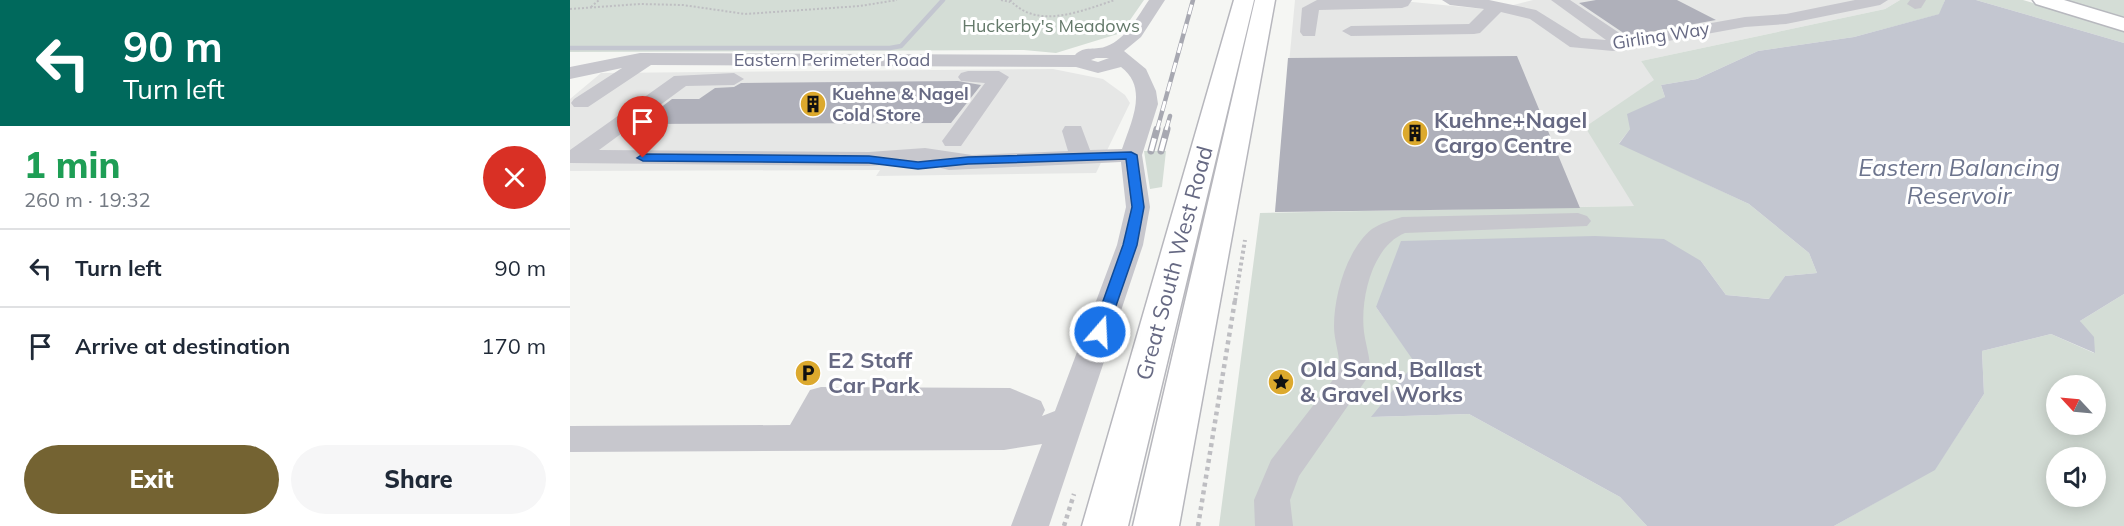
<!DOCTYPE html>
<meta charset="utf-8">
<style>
body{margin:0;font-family:Mulish,sans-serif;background:#f6f6f7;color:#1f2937;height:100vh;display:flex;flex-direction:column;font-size:22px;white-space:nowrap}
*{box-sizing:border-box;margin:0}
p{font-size:20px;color:#747a83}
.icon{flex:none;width:33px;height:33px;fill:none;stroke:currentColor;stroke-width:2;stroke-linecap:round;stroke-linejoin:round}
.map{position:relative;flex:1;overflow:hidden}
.details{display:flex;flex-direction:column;background:#fff;width:570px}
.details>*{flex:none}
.top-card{background:#00695c;color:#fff;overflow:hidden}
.needle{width:39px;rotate:296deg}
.buttons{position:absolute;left:1476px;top:375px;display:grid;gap:12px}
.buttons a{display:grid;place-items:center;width:60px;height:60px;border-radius:50%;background:#fff;box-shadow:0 3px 15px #0003;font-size:30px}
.pin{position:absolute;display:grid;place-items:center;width:51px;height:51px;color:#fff;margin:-62px -26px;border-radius:50% 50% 50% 0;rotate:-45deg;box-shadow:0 0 6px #0007}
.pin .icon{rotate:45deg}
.me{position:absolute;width:66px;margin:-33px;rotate:19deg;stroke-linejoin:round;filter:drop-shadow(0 0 4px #0008)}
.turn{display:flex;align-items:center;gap:21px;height:126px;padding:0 24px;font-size:27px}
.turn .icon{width:78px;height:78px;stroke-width:2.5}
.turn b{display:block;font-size:42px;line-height:51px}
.round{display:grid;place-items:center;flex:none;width:63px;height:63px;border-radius:32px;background:#f6f6f7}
.head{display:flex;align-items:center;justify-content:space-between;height:102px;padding:0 24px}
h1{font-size:36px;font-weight:800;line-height:45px;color:#1e9e55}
.cta{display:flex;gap:12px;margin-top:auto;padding:12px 24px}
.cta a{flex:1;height:69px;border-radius:36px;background:#746332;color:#fff;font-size:24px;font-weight:800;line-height:69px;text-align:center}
.cta a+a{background:#f6f6f7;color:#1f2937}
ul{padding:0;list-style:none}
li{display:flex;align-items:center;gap:18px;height:78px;padding:0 24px;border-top:2px solid #e0e1e3}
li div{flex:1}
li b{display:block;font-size:22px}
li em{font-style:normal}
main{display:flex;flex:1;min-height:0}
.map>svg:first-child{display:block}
.built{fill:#e6e7e6}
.green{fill:#d4ddd6;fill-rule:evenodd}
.water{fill:#c3c6d0}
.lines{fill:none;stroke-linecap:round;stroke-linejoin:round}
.stream{stroke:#c3c6d0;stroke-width:4.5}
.building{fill:#afb0ba}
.major-casing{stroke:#b7b8be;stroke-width:3}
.highway-casing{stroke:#b7b7bd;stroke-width:3}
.path-far2{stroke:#bebec2;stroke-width:2;stroke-dasharray:2 2;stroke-linecap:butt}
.path-far1{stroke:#bebec2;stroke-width:4;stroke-dasharray:3 3;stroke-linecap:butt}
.path{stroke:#bebec2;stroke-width:4.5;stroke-dasharray:4 4;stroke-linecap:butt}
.minor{fill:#c7c7cd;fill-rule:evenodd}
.major{fill:#fff;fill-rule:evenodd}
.highway{fill:#fff;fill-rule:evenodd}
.rail-far1-casing{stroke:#a7a8b1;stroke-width:4.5}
.rail-casing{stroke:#a7a8b1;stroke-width:7}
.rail-far1{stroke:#fff;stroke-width:3;stroke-dasharray:10;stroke-linecap:butt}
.rail{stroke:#fff;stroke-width:4.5;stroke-dasharray:13;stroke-linecap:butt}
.route{fill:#1a73e8;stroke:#114b97;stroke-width:1.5}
.labels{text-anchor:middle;stroke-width:6;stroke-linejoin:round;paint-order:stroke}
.far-park-label{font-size:18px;fill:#657a6b;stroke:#fff}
.far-street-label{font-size:18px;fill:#666983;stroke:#fff}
.far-poi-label{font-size:18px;font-weight:bold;fill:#666983;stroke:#fff;text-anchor:start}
.poi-label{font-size:22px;font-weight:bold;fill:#666983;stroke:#fff;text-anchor:start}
.street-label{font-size:22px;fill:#666983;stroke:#fff}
.water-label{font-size:24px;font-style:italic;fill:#6c748d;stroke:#fff}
</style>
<main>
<section class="details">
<div class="top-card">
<div class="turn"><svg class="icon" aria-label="left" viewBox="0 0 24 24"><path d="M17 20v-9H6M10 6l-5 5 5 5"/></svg><div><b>90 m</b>Turn left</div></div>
</div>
<div class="head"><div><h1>1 min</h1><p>260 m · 19:32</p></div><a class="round" style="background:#d93025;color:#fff"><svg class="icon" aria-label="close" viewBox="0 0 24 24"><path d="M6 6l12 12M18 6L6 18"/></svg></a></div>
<ul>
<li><svg class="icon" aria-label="left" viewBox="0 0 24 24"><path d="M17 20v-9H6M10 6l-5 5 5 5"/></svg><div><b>Turn left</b></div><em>90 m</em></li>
<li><svg class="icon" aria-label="arrive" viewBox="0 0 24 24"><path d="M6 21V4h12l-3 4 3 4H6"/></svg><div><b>Arrive at destination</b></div><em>170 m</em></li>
</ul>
<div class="cta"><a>Exit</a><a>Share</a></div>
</section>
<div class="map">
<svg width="1554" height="526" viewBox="0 0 1554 526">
<rect width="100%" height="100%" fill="#f5f6f3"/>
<path class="built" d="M725,0H822L924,10L963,0H1330L1315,9L1071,61L1085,80L1065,206L705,212Z
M483,69L533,79L555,95L560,103L526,173L306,176L310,170L0,171V99L31,73Z"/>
<path class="green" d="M0,0H574L551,33L486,53L454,50L0,52Z
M1330,0H1375L1370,14L1284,37L1188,51L1127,79L1091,85L1095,97L1060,129L1049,143L1179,204L1239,253L1247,273L1215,276L1200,299L1156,295L1131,261L806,307L846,363L802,417L899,414L1050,497L1077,526H649L690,213L1064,206L1015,127L1084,80L1071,61L1315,9Z
M1406,0H1453L1554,30V43Z
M1491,0H1554V19Z
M574,151H596L592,187L580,189Z
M1554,294V526H1264L1365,469L1414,394L1412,351L1481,334L1524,353L1510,321ZM1486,386H1526V424H1486ZM1486,458H1526V496H1486Z"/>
<path class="water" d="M1375,0H1406L1554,43V294L1510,321L1524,337L1525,353L1481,334L1412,351L1414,394L1365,470L1264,526H1077L1050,497L899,414L801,417L845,363L806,307L831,241L1025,236L1094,239L1131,261L1156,295L1199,299L1215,276L1247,273L1239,253L1179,204L1049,144L1060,129L1057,114L1095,97L1091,85L1127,79L1188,51L1284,37L1369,14Z"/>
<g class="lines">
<path class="stream" d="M0,48H320L331,46L373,0"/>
</g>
<path class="building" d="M1026,0H1107L1146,20L1058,36L1009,3Z
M947,56L1010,208L705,212L718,58Z
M388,81L411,85L381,123L69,124L102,99H129L145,88L164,87L171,83Z"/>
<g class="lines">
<defs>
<path id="major" d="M1463,0H1494L1554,18V31L1466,4Z"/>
<path id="highway" d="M664,0H684L558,526H512Z
M685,0H705L609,526H563Z"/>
</defs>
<use href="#major" class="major-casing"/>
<use href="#highway" class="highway-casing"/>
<path class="path-far2" d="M431,0L440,2
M440,0C468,31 513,10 545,0
M21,7L29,0
M0,9L70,4L113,5L175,14L290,6L327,0"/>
<path class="path-far1" d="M665,301L675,240"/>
<path class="path" d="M494,526L504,494
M628,526L665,300"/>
<path class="minor" d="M579,0H595L571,37L554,51L576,69L586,91L588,104L572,155L580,207L573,245L479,526H441L472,444L434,450L0,452V426L220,425L240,390L251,387L440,388L471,401L475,410L472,416L485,411L547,245L556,207L551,162L379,170L371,168L368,164L355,162L299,166L0,163V150L104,76L164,73L174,79L164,85L116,86L29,150L299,152L355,148L402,155L498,151L492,131L495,126H511L520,150L552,149C561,122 579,88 551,67L528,73L506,67L81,65L18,107H4L1,103L4,99L52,68L0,79V67L70,53L505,55C514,45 526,51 537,46C556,39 568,16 579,0ZM526,58H539L528,62L521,60Z
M747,0H842L838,6L832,8L749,10L745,36H733L730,32L732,8Z
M872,0H919L966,10L1011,38L1036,40L981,0H1000L1057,38L1175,17L1216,14L1285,0H1318L1310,5L1216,24L1175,27L1043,51L1000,47L960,19L931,12L910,33L904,34L781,36L772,31L781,26L899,24L914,9L880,5Z
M1340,0H1356L1351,8L1345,9L1337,4Z
M398,71H429L439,77L391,146H375L372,141L415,83L391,81L388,77L391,73Z
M1008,213L1017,216L1021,221L1017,226L835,233C802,246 790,299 794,332C796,347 801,359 800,374L729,476L720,500L723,526H685L684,500L701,460L769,372C771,356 764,342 764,326C764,295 777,249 802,229C811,223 822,220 832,217Z"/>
<use href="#major" class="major"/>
<use href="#highway" class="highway"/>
<defs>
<path id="rail-far1" d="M587,130L623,0
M596,130L600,116"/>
<path id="rail" d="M581,151L587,129
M591,151L597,129"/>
</defs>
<use href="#rail-far1" class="rail-far1-casing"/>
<use href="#rail" class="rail-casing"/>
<use href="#rail-far1" class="rail-far1"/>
<use href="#rail" class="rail"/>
</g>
<path class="route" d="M561,152L567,155L574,207L567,245L537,332L530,337L522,332L553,245L562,207L556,159L398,164L348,169L299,163L73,161L67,158L73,154L299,156L348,162L398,157Z"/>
<defs>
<symbol id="building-disc" viewBox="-11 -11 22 22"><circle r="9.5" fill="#dca92d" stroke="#fff"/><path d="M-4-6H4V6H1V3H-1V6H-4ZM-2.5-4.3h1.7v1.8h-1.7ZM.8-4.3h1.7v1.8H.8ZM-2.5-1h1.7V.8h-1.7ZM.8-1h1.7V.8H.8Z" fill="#111"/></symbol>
<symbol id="parking-disc" viewBox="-11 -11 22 22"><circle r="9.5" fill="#dca92d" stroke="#fff"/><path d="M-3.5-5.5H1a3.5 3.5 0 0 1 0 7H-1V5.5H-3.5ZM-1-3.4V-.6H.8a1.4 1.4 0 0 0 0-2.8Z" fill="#111"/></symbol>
<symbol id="sight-disc" viewBox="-11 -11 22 22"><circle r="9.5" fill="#dca92d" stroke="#fff"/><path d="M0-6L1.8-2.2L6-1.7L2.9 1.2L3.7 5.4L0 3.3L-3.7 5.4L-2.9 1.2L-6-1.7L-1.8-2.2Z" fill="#111"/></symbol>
</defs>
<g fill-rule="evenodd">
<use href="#building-disc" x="228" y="89" width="30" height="30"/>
<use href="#building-disc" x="830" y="118" width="30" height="30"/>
<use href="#parking-disc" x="223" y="358" width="30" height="30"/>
<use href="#sight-disc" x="696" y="367" width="30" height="30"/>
</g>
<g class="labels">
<g class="far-park-label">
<text x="481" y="32">Huckerby's Meadows</text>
</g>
<g class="far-street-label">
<text transform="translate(1091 36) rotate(-9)" y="6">Girling Way</text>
<text x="262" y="66">Eastern Perimeter Road</text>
</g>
<g class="far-poi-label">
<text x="262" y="100">Kuehne &amp; Nagel<tspan x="262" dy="21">Cold Store</tspan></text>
</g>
<g class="poi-label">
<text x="864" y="128">Kuehne+Nagel<tspan x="864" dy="25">Cargo Centre</tspan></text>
<text x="258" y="368">E2 Staff<tspan x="258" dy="25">Car Park</tspan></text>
<text x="730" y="377">Old Sand, Ballast<tspan x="730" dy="25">&amp; Gravel Works</tspan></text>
</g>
<g class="street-label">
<text transform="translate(604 263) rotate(-75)" y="8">Great South West Road</text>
</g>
<g class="water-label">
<text x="1389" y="176">Eastern Balancing<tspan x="1389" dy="28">Reservoir</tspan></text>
</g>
</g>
</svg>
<div class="buttons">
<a><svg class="needle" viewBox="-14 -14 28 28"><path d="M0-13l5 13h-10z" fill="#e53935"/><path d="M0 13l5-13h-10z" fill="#747a83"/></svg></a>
<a><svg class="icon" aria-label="sound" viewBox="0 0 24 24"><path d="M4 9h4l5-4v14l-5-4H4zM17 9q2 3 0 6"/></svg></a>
</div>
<div class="pin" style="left:73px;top:158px;background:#d93025"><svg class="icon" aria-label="arrive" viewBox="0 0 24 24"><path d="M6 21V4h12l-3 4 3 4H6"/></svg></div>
<svg class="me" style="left:530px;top:332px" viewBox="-20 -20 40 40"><circle r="17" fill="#1a73e8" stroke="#fff" stroke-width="3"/><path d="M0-11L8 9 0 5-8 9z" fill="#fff"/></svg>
</div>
</main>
